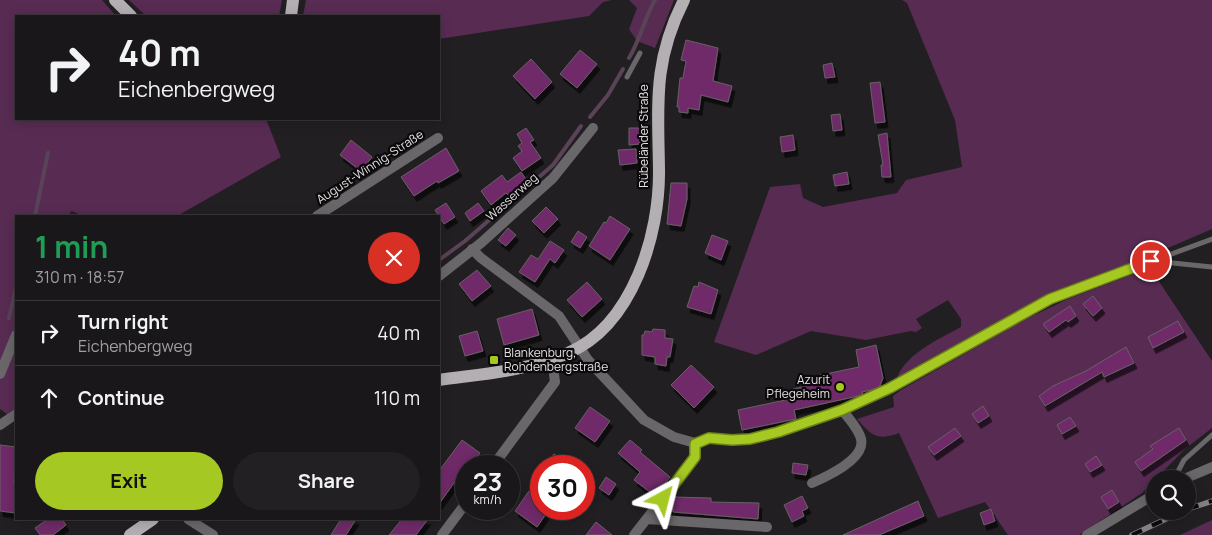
<!DOCTYPE html>
<meta charset="utf-8">
<style>
body{margin:0;font-family:Manrope,sans-serif;background:#232023;color:#f1f3f6;height:100vh;display:flex;flex-direction:column;font-size:19px;white-space:nowrap}
*{box-sizing:border-box;margin:0}
p{font-size:16px;color:#9f9fa2}
.icon{flex:none;width:28px;height:28px;fill:none;stroke:currentColor;stroke-width:2;stroke-linecap:round;stroke-linejoin:round}
.map{position:relative;flex:1;overflow:hidden}
.side{position:absolute;left:15px;top:215px;width:425px;height:305px;display:flex;flex-direction:column;background:#1a171a;border-radius:0px;box-shadow:0 2px 12px #0003,0 0 0 1px #383639}
.side>*{flex:none}
.banner{position:absolute;left:15px;top:15px;width:425px;height:105px;border-radius:0px;box-shadow:0 2px 12px #0003,0 0 0 1px #383639;background:#1a171a;color:#f1f3f6;overflow:hidden}
.fabs{position:absolute;left:1146px;top:470px;display:grid;gap:10px}
.fabs a{display:grid;place-items:center;width:50px;height:50px;border-radius:50%;background:#1a171a;box-shadow:0 2px 12px #0003,0 0 0 1px #383639;font-size:25px}
.speed{position:absolute;left:455px;top:455px;display:flex;gap:10px;font-size:25px;font-weight:700;text-align:center}
.speed>*{display:grid;place-content:center;width:65px;height:65px;border-radius:50%;background:#1a171a;box-shadow:0 2px 12px #0003,0 0 0 1px #383639;line-height:1}
.speed small{font-size:12px;font-weight:400}
.speed .limit{border:8px solid #d22;background:#fff;color:#111}
.pin{position:absolute;display:grid;place-items:center;width:42px;height:42px;color:#fff;margin:-21px;border:2px solid #fff;border-radius:50%;box-shadow:0 1px 5px #0007}
.me{position:absolute;width:55px;margin:-28px;rotate:38deg;stroke-linejoin:round;filter:drop-shadow(0 0 4px #0008)}
.turn{display:flex;align-items:center;gap:18px;height:105px;padding:0 20px;font-size:22px}
.turn .icon{width:65px;height:65px;stroke-width:2.5}
.turn b{display:block;font-size:35px;line-height:42px}
.round{display:grid;place-items:center;flex:none;width:52px;height:52px;border-radius:26px;background:#232023}
.headline{display:flex;align-items:center;justify-content:space-between;height:85px;padding:0 20px}
h1{font-size:30px;font-weight:700;line-height:38px;color:#1e9e55}
.cta{display:flex;gap:10px;margin-top:auto;padding:10px 20px}
.cta a{flex:1;height:58px;border-radius:30px;background:#a5c822;color:#111;font-size:20px;font-weight:700;line-height:58px;text-align:center}
.cta a+a{background:#232023;color:#f1f3f6}
ul{padding:0;list-style:none}
li{display:flex;align-items:center;gap:15px;height:65px;padding:0 20px;border-top:1px solid #383639}
li div{flex:1}
li b{display:block;font-size:19px}
li em{font-style:normal}
.map>svg:first-child{display:block}
.green{fill:#582b53}
.lines{fill:none;stroke-linecap:round;stroke-linejoin:round}
.stream{stroke:#594357;stroke-width:4}
.building{fill:#702c69;stroke:#666165;filter:url(#shadow)}
.service{stroke:#696769;stroke-width:5}
.minor{stroke:#696769;stroke-width:10}
.primary{stroke:#b3afb3;stroke-width:12}
.rail-casing{stroke:#838083;stroke-width:5.5}
.rail{stroke:#0b090a;stroke-width:4;stroke-dasharray:11;stroke-linecap:butt}
.route-casing{stroke:#6b8216;stroke-width:12}
.route{stroke:#a5c822;stroke-width:9}
.poi-dot{fill:#a5c822;stroke:#0b090a;stroke-width:2}
.labels{text-anchor:middle;stroke-width:4.5;stroke-linejoin:round;paint-order:stroke}
.street-label{font-size:12px;fill:#e3e0e2;stroke:#0b090a}
.poi-label{font-size:12px;fill:#e3e0e2;stroke:#0b090a;text-anchor:start}
</style>
<div class="map">
<svg width="1212" height="535" viewBox="0 0 1212 535">
<defs>
<filter id="shadow"><feDropShadow dx="3" dy="5.5" stdDeviation="0" flood-color="#0009"/></filter>
</defs>
<rect width="100%" height="100%" fill="#221f22"/>
<path class="green" d="M0,0H102L116,16H16V119H266L281,157L177,216H84L71,211L69,216H16V408L7,414L0,409Z
M129,0H282L279,16H146Z
M306,0H612L603,2L589,16L439,39V16H303Z
M629,0H674L655,48L637,41L629,29L637,8Z
M902,0H1212V229L1050,299L896,382C901,356 939,339 961,327V319L948,300L916,319L922,328L916,332L911,331L866,340L811,331L756,355L714,342L770,187L800,184L803,198L823,207L897,193L906,180L962,167L955,120L907,3Z
M1150,268L1212,361V428L1185,449L1142,493L1079,535H1008L985,502L938,518L899,433C877,441 872,436 857,419L894,407L893,396L901,390L1026,319L1068,299Z
M1212,520V535H1180Z"/>
<g class="lines">
<path class="stream" d="M629,58C640,40 644,19 655,0
M590,117L608,95L623,69
M35,216L48,153
M439,260L465,241L553,165L581,126
M9,318L16,288"/>
</g>
<path class="building" d="M686,40L718,48L713,81L732,86L728,102L701,95L699,110L688,108V113L679,112V107H677L680,78H683L686,61L681,60Z
M580,50L597,64L577,88L560,74Z
M531,59L552,82L535,99L513,76Z
M832,63L835,77L825,78L823,65Z
M880,82L885,122L875,123L870,83Z
M840,114L842,130L833,131L831,115Z
M526,128L534,140L530,142L541,158L522,171L513,158L522,151L518,146L522,143L517,134Z
M629,128H640V144L629,145Z
M887,133L891,177H882L881,165H883L878,135Z
M793,135L795,150L782,152L780,137Z
M351,140L372,157L361,171L340,155Z
M446,148L459,171L438,183L437,181L414,196L401,177Z
M636,149L637,163L620,165L618,150Z
M521,172L528,182L508,195L506,193L491,205L481,191L502,175L507,182Z
M847,172L849,184L835,186L833,175Z
M671,183H687V199L681,226L667,224Z
M446,203L455,217L444,224L435,210Z
M478,203L484,211L470,221L465,213Z
M546,207L558,219L544,233L532,221Z
M610,216L630,229L610,260L589,246L604,222L606,223Z
M508,228L516,235L506,246L498,240Z
M578,231L587,237L580,248L571,242Z
M712,235L728,241L721,260L705,253Z
M550,241L564,250L555,263L550,259L535,282L519,272L531,255L538,259Z
M477,270L491,286L472,301L459,284Z
M587,282L602,299L582,317L567,300Z
M699,282L718,290L711,314L687,307L694,286L698,287Z
M1093,296L1102,308L1093,316L1083,304Z
M1070,306L1076,316L1068,322L1066,320L1049,332L1043,324Z
M532,309L539,335L504,345L497,319Z
M1178,321L1184,332L1153,348L1148,337Z
M653,329L665,330V338L673,339L670,357H667L666,366L655,364V357L642,355V335H644L645,331L652,332Z
M477,331L483,351L465,356L459,336Z
M876,345L883,378L879,388L862,392L863,395L794,410L796,419L742,430L738,410L795,398L793,389L807,386L806,378L859,367L856,350Z
M1126,347L1134,363L1104,377L1102,372L1045,406L1039,396L1053,386L1086,371Z
M691,365L714,387L694,408L671,385Z
M983,406L989,416L978,423L972,414Z
M590,407L610,421L595,442L575,428Z
M1070,417L1076,426L1062,434L1057,425Z
M955,428L961,436L934,455L928,447Z
M1179,428L1186,440L1141,471L1135,462L1153,449L1150,446Z
M462,440L480,453L470,466H466V470L464,469L439,504V471Z
M630,440L642,450L640,452L670,477L655,496L634,480L640,472L618,453Z
M0,445L16,447L14,483L16,484V513L0,511Z
M554,454L571,466H545Z
M1096,456L1102,465L1090,472L1085,464Z
M793,463L808,465L806,475L792,473Z
M606,477L616,484L609,495L599,488Z
M1112,490L1119,502L1108,509L1101,497Z
M529,491L541,500V511L546,514L537,527L515,511Z
M802,496L808,508L802,511L804,516L792,522L784,505Z
M673,497L711,498V502L759,503L758,519L673,512V509H667L668,503Z
M918,501L924,516L879,535H843Z
M991,509L995,521L984,525L980,513Z
M48,519H62L66,525L53,535H40L35,528Z
M341,519H356L346,535H331Z
M402,519H428L416,535H389Z
M596,522L612,535H586Z"/>
<g class="lines">
<path class="service" d="M627,77L640,53
M1153,261L1212,267
M709,438L750,439L778,432L842,410L890,388L1050,299L1212,239
M1174,479L1184,460L1212,435"/>
<path class="minor" d="M317,216L438,138
M472,249L481,258L559,316L588,360L644,420L674,437L695,443L709,438
M439,276L481,243L553,178L593,128
M0,374L16,335
M0,425L16,414
M493,466L555,382L552,359
M1184,479L1212,467
M812,483C826,477 866,459 861,439C859,430 848,417 842,410
M188,519L213,535
M647,519L767,527
M442,535L466,503
M634,535L695,457V443
M1087,535L1155,494"/>
<path class="primary" d="M115,0L131,16
M291,16L293,0
M439,380C481,374 529,371 568,353C633,325 660,234 659,169C658,103 653,61 684,0
M130,535L153,519"/>
<defs>
<path id="rail" d="M1188,509L1212,501
M1132,535L1183,511"/>
</defs>
<use href="#rail" class="rail-casing"/>
<use href="#rail" class="rail"/>
</g>
<g class="lines">
<defs>
<path id="route" d="M663,499L695,457V444L709,438L732,440L750,439L778,432L842,410L890,388L1050,299L1151,261"/>
</defs>
<use href="#route" class="route-casing"/>
<use href="#route" class="route"/>
</g>
<g class="poi-dot">
<rect x="489" y="355" width="10" height="10" rx="2.5"/>
<circle cx="840" cy="387" r="5"/>
</g>
<g class="labels">
<g class="street-label">
<text transform="translate(644 136) rotate(-90)" y="4">Rübeländer Straße</text>
<text transform="translate(370 167) rotate(-33)" y="4">August-Winnig-Straße</text>
<text transform="translate(512 197) rotate(-42)" y="4">Wasserweg</text>
</g>
<g class="poi-label">
<text x="504" y="357">Blankenburg,<tspan x="504" dy="14">Rohdenbergstraße</tspan></text>
<text x="830" y="384" text-anchor="end">Azurit<tspan x="830" dy="14">Pflegeheim</tspan></text>
</g>
</g>
</svg>
<div class="fabs">
<a><svg class="icon" aria-label="search" viewBox="0 0 24 24"><circle cx="10" cy="10" r="6"/><path d="M15 15l6 6"/></svg></a>
</div>
<div class="speed"><div>23<small>km/h</small></div><div class="limit">30</div></div>
<div class="pin" style="left:1151px;top:261px;background:#d93025"><svg class="icon" aria-label="arrive" viewBox="0 0 24 24"><path d="M6 21V4h12l-3 4 3 4H6"/></svg></div>
<svg class="me" style="left:663px;top:499px" viewBox="-20 -20 40 40"><path d="M0-17L14 15 0 8-14 15z" fill="#a5c822" stroke="#fff" stroke-width="4"/></svg>
<div class="banner">
<div class="turn"><svg class="icon" aria-label="right" viewBox="0 0 24 24"><path d="M7 20v-9h11M14 6l5 5-5 5"/></svg><div><b>40 m</b>Eichenbergweg</div></div>
</div>
<section class="side">
<div class="headline"><div><h1>1 min</h1><p>310 m · 18:57</p></div><a class="round" style="background:#d93025;color:#fff"><svg class="icon" aria-label="close" viewBox="0 0 24 24"><path d="M6 6l12 12M18 6L6 18"/></svg></a></div>
<ul>
<li><svg class="icon" aria-label="right" viewBox="0 0 24 24"><path d="M7 20v-9h11M14 6l5 5-5 5"/></svg><div><b>Turn right</b><p>Eichenbergweg</p></div><em>40 m</em></li>
<li><svg class="icon" aria-label="ahead" viewBox="0 0 24 24"><path d="M12 20V5M6 11l6-6 6 6"/></svg><div><b>Continue</b></div><em>110 m</em></li>
</ul>
<div class="cta"><a>Exit</a><a>Share</a></div>
</section>
</div>
